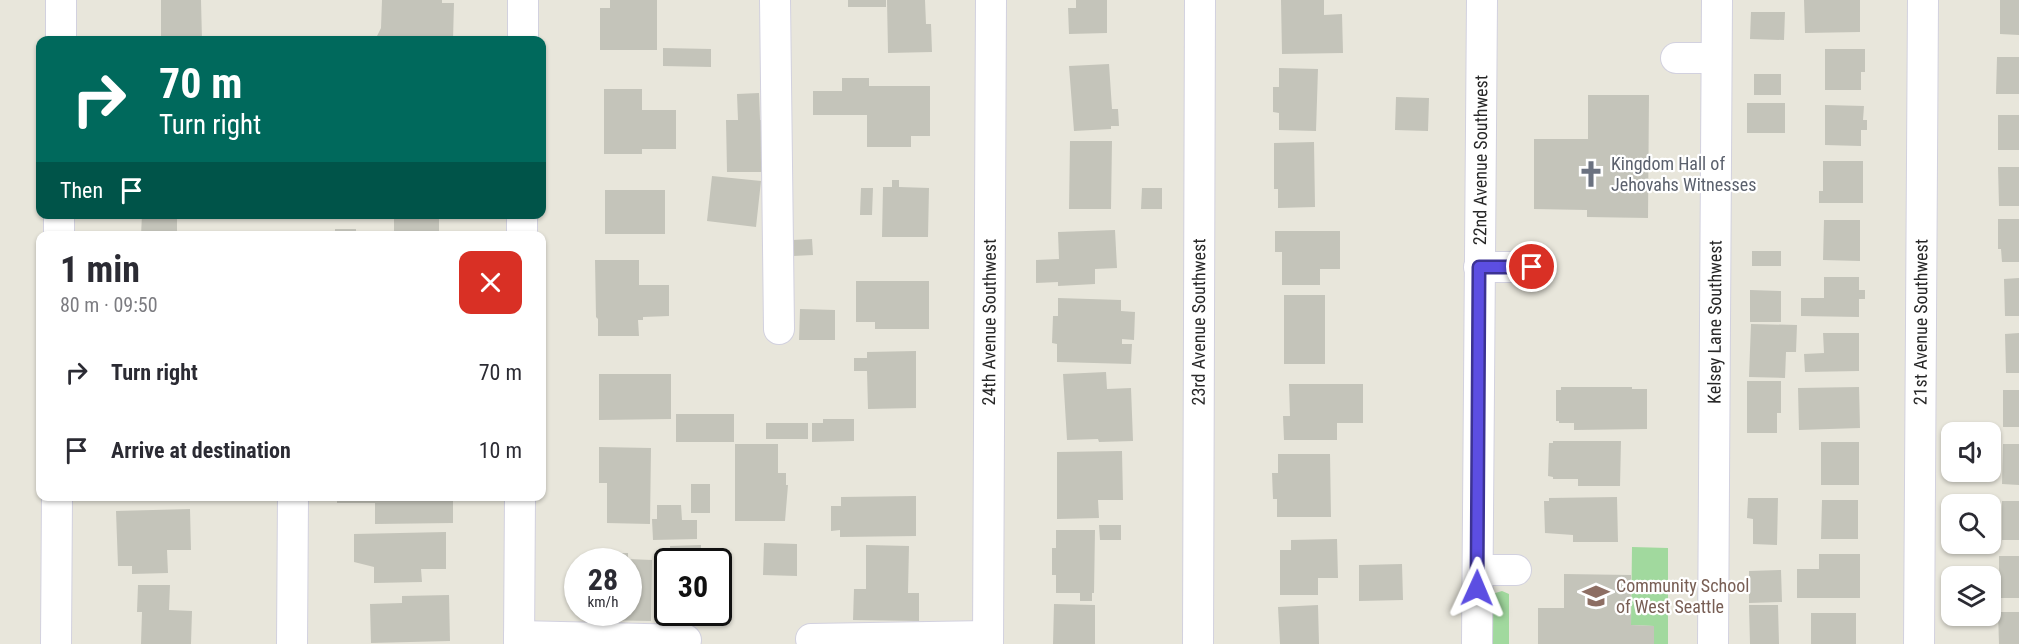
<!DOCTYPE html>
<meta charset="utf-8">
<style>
body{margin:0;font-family:"Roboto Condensed",sans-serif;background:#f7f7f7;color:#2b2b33;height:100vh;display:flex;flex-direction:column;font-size:22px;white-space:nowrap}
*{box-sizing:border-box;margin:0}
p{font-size:20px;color:#7c7c81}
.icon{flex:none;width:33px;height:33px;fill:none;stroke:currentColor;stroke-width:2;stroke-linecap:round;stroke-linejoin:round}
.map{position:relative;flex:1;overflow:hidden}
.panel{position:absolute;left:36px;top:231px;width:510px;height:270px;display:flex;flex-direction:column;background:#fff;border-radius:12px;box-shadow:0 2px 4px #0004}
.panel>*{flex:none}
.hud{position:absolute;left:36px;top:36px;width:510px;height:183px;border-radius:12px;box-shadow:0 2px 4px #0004;background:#00695c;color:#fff;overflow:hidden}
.tools{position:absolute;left:1941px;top:422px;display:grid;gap:12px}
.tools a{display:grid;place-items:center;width:60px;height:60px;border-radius:12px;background:#fff;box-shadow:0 2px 4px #0004;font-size:30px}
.speed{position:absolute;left:564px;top:548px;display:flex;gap:12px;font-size:30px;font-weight:700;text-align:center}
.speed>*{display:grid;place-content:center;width:78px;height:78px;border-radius:50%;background:#fff;box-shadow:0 2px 4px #0004;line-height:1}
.speed small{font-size:15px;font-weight:400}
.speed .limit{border:3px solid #111;border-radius:9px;background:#fff;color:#111}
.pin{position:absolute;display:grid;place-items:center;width:51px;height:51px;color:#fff;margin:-26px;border:3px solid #fff;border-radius:50%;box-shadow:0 2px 6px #0007}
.me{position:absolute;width:66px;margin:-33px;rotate:1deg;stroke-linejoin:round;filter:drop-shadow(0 0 4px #0008)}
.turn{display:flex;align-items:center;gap:21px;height:126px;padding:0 24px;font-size:27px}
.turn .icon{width:78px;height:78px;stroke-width:2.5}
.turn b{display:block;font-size:42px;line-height:51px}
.then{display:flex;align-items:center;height:57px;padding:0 24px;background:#0003;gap:12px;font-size:22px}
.round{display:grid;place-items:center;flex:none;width:63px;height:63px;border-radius:12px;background:#f7f7f7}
.summary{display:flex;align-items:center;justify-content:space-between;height:102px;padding:0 24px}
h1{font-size:36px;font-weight:700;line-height:45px}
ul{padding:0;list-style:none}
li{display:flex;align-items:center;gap:18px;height:78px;padding:0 24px}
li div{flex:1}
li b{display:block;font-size:22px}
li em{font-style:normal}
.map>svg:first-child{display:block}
.green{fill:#a1d99e}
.building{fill:#c4c4ba}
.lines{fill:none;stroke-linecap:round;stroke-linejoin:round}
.minor-casing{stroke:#d2d1df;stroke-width:32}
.minor{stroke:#fff;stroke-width:30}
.route-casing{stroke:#3c3393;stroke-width:15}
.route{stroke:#5c4ee2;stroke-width:10}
.labels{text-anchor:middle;stroke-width:4.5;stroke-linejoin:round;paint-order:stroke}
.street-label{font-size:18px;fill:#282828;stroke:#fff}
.worship-label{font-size:18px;fill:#5b616d;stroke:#fff;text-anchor:start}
.education-label{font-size:18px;fill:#785e54;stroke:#fff;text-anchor:start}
</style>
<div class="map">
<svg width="2019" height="644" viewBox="0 0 2019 644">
<rect width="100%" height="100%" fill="#e8e6db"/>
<path class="green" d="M1632,547L1668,548V644H1654V626L1631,625Z
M1502,591L1509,594V644H1492V594Z"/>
<path class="building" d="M161,0H201L202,40H161Z
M382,0H442V3H454L453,40H375L381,28Z
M610,0H657V50H600V8H610Z
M848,0H886V7H848Z
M887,0H925L926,24H931L932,52L888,53Z
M1076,0H1107V33L1069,34L1068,8H1076Z
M1281,0H1324V15L1342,14L1343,53L1282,54Z
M1804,0H1860V32L1805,33Z
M2000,0H2019V35L2000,34Z
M1751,12H1785L1784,40L1750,39Z
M663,48L711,49V67L663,66Z
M1825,49H1865V72H1861V90H1825Z
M1997,57H2019V94H1996Z
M1109,64L1112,109H1118L1119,126H1111V129L1074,131L1069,66Z
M1279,68L1318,69L1316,131L1279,130V113L1273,112V87H1279Z
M1754,74H1781V95H1754Z
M842,78H869V86H930V136H911V147H867V115H813V91H842Z
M604,89H642V110H676V149H642V154H604Z
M759,93L760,120H762L763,172H727L726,120H738L737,94Z
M1588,95H1649L1648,218L1587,217V210L1534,209V139H1588Z
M1396,97L1429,98L1428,131L1395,130Z
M1747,103H1785V133H1747Z
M1825,105L1864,106L1863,120H1867V130H1861V146L1825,145Z
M1998,115H2019V150H1998Z
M1070,141H1112L1111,209H1069Z
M1314,142L1315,207L1278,208V189H1274V143Z
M1823,161H1863V203H1819V191H1823Z
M1998,167H2019V206H1999Z
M712,176L761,181L756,227L707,221Z
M892,180H899V187L929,188L928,237H882L883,187H892Z
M861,188H873L872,215H860Z
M1142,188H1162V209H1141Z
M605,190H665V234H605Z
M142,214H199V219H177V236H141Z
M394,218H439V236H394Z
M1998,219H2019V262H2002L2001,249H1998Z
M1824,220H1860V261L1823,260Z
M335,229H356V236H335Z
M1115,230L1117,268L1095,269V284L1058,286V282L1036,283V260L1059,259L1058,232Z
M1275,231H1340V269H1320V285H1282V252H1275Z
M812,239L813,255L793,256L792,240Z
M1752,251H1781V266H1752Z
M595,260H639V285H669V316L643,317V320H638L639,336H598V319L596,317Z
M1824,277H1859V290H1865V299H1859V317L1801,316V298H1824Z
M2019,278V316H2005L2004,279Z
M856,281H929V329H875V322H856Z
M1750,290L1781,291V322H1750Z
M1284,295H1325V364H1284Z
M1058,298L1121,300V311L1135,312L1134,340L1122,339V344H1132L1131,364L1057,362V344L1052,343L1053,316H1058Z
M800,309L835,310V340H799Z
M1751,324L1797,325L1796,352H1786L1785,378L1749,377Z
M1823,333H1859V371L1805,372L1804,354L1824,353Z
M2019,333V373H2006L2005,334Z
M916,351V408L868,409L867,371H854V358H867V352Z
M1106,372L1107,389L1131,388L1133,441L1099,442L1098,439L1067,440L1063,374Z
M599,374H671V419L599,420Z
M1747,381H1781V413H1777V433H1747Z
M1289,384H1363V423H1337V440H1284L1283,416H1290Z
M1561,387H1632V389H1647V429L1574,430V423H1559V421H1556V390H1561Z
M1859,387L1860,428L1799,430L1798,388Z
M2003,390H2019V427H2003Z
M676,414H734V442H676Z
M823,419H854V441L812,442V423H823Z
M766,423H808V439H766Z
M1553,441H1621L1620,486H1578V479H1553V477L1548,476L1549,443H1553Z
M1821,442H1859V485H1821Z
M735,444H778V473H786V485H788L785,521H735Z
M2003,444H2019V485L2002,484Z
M599,447L651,448L650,524L607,523V483H599Z
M1122,451L1123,500H1098L1099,518L1057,519V452Z
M1278,454H1330L1331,517H1277V499H1273L1272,473H1278Z
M691,484H710V513H691Z
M337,496H453V523L375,524V503H337Z
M916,496V536L840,537V530L831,531V506H841V497Z
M1617,497L1618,542H1573V535L1545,533L1544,501H1549V498Z
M1748,498H1778L1777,545L1753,544V519L1747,518Z
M1822,500H1858V539H1821Z
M2002,501H2019V540H2002Z
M657,505H681L682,520H697V539L653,540L652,519H657Z
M190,509L191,550H167L168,573L132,574V566H118L116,511Z
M1099,525H1121V540H1100Z
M1056,530H1095L1094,593H1092V601H1080V593H1056V575H1052V548H1056Z
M446,532V569H421L422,582L374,583V567L354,562V534Z
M1337,539L1338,578H1318V595H1280V550H1291V540Z
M764,543L797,544V576L763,575Z
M701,545V561H671L670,546Z
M866,545L909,546L908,593H919V621L853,620L854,589H866Z
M607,553H628V561H607Z
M1819,554H1860V598H1797V569H1819Z
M1999,556H2019V598H1999Z
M628,559L652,560L651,621L597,620V612H628Z
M1402,564L1403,600L1359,601V565Z
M1781,570L1782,602L1749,603V571Z
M1564,574L1631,575V625L1654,626V644H1538V608H1564Z
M138,585H170L169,610L192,611L191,644H141L142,612H137Z
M449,595L450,641L371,643L370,604L402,603V596Z
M1054,604L1095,605V644H1053Z
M1318,605L1319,644H1280L1278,607Z
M1749,605H1778L1779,644H1750Z
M1998,612H2019V644H1999Z
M1811,613H1856V644H1811Z"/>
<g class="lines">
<defs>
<g id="minor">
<path d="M775,0L779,329"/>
<path d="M61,40V0"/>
<path d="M523,40V0"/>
<path d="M1676,58H1716"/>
<path d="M59,236V214"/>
<path d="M522,236V214"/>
<path d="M1479,267H1532"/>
<path d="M1478,570H1516"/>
<path d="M519,636L686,640"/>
<path d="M811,639L988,636"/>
<path d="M56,644L57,496"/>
<path d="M292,644L293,496"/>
<path d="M519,644L520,496"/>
<path id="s1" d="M988,644L991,0"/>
<path id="s2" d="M1198,644L1200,0"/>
<path id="s3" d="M1477,644L1482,0"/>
<path id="s4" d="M1713,644L1717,0"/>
<path id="s5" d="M1919,644L1923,0"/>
</g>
</defs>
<use href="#minor" class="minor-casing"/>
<use href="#minor" class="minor"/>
</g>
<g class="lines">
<defs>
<path id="route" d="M1477,588L1479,267H1532"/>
</defs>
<use href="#route" class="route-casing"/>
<use href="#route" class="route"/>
</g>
<defs>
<symbol id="church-bare" viewBox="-9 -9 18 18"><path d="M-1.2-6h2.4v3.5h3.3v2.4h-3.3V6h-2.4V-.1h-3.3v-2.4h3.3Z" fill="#6b7280" stroke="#fff" stroke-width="2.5" paint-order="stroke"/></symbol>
<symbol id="school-bare" viewBox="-9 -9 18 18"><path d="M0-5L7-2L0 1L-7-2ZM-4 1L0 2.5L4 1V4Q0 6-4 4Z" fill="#8d6e63" stroke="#fff" stroke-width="2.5" paint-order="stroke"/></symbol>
</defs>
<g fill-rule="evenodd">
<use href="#church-bare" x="1572" y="155" width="38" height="38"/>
<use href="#school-bare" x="1577" y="577" width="38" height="38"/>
</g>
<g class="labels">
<g class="street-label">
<text dy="6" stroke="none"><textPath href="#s3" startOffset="484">22nd Avenue Southwest</textPath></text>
<text dy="6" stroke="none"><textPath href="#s1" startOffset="322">24th Avenue Southwest</textPath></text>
<text dy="6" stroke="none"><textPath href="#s2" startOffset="322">23rd Avenue Southwest</textPath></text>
<text dy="6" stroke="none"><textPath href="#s4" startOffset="322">Kelsey Lane Southwest</textPath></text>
<text dy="6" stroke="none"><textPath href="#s5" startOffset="322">21st Avenue Southwest</textPath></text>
</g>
<g class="worship-label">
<text x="1611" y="170">Kingdom Hall of<tspan x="1611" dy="21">Jehovahs Witnesses</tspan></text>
</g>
<g class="education-label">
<text x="1616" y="592">Community School<tspan x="1616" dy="21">of West Seattle</tspan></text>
</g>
</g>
</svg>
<div class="tools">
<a><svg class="icon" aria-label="sound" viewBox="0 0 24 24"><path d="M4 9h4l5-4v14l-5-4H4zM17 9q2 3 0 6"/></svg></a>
<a><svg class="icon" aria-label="search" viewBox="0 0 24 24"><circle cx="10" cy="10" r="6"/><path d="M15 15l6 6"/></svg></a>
<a><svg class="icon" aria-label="layers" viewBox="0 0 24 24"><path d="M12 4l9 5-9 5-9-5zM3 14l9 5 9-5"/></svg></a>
</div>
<div class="speed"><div>28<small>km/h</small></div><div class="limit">30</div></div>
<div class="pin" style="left:1532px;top:267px;background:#d93025"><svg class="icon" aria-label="arrive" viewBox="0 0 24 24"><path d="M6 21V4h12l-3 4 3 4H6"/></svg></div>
<svg class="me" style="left:1477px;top:588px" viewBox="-20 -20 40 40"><path d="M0-17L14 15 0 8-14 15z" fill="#5c4ee2" stroke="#fff" stroke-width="4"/></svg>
<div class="hud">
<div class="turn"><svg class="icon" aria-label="right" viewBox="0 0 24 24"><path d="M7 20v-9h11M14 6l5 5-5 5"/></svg><div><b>70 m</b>Turn right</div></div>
<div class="then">Then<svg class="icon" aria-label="arrive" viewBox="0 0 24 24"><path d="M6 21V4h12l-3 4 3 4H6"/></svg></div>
</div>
<section class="panel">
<div class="summary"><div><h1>1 min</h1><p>80 m · 09:50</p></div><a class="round" style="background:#d93025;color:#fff"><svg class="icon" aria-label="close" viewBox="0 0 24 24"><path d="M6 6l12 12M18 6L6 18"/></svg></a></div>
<ul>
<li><svg class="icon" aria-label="right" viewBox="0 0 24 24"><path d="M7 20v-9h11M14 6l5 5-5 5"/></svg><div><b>Turn right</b></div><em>70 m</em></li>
<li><svg class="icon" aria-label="arrive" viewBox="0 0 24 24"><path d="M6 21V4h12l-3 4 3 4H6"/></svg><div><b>Arrive at destination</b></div><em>10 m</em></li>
</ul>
</section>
</div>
